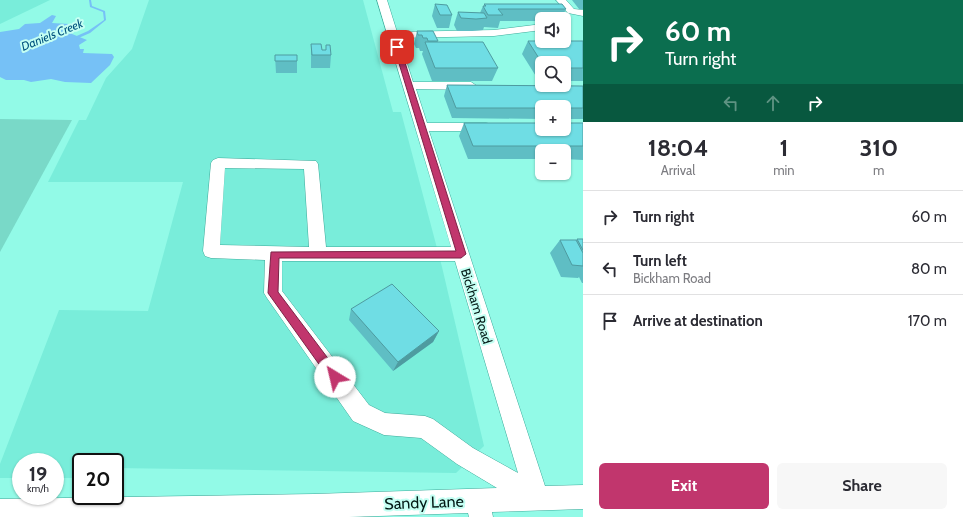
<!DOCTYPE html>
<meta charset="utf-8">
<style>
body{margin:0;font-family:Cabin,sans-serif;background:#f7f7f7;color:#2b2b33;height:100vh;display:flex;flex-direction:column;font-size:15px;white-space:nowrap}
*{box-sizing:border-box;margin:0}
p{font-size:13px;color:#7c7c81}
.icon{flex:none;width:22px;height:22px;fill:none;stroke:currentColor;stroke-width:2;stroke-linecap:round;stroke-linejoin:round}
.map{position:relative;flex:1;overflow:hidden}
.drawer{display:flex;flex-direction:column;background:#fff;width:380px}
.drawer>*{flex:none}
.banner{background:#0b6e4f;color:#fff;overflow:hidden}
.fabs{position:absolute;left:535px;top:12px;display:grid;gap:8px}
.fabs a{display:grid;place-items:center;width:36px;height:36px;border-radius:6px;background:#fff;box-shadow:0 1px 3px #0004;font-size:20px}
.speed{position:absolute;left:12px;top:453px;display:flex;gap:8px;font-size:20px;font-weight:700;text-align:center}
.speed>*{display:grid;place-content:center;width:52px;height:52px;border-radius:50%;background:#fff;box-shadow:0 1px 3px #0004;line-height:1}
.speed small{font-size:10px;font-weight:400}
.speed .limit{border:2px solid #111;border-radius:6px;background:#fff;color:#111}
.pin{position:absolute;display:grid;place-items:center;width:34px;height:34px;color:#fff;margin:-17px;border-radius:8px;box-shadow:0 2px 6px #0006}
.me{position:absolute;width:44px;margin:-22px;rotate:324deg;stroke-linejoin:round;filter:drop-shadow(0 0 3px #0008)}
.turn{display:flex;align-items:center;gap:14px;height:84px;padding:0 16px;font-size:18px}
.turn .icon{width:52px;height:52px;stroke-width:2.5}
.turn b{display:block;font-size:28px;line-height:34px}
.lanes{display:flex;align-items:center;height:38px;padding:0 16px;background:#0003;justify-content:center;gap:20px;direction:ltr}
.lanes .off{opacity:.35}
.eta{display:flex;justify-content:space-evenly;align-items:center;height:68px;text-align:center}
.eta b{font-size:24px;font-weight:800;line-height:28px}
.cta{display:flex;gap:8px;margin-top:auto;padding:8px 16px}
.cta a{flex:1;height:46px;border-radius:6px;background:#c1366d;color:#fff;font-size:16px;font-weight:800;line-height:46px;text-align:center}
.cta a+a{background:#f7f7f7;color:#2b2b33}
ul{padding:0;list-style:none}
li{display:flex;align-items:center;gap:12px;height:52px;padding:0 16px;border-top:1px solid #e1e1e2}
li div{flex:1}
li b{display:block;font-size:15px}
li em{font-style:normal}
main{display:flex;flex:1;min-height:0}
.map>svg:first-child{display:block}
.built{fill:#79edda}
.green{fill:#79d9c8}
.water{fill:#76c1f6}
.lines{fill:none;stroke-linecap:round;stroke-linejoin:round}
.stream{fill:#76c1f6;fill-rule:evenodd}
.minor-casing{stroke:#3daa9a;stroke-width:1}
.minor{fill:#fff;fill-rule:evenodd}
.wall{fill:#5fbec4}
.shaded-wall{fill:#4e9ba0}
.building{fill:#6fdde4;stroke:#4e9ba0}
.route{fill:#c1366d;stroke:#7d2347}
.labels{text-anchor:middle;stroke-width:4;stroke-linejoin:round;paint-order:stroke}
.far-water-label{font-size:12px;font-style:italic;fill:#00527e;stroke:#c4fff3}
.street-label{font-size:13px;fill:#031915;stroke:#c4fff3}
.near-street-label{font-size:16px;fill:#031915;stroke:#c4fff3}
</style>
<main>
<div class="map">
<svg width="583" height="517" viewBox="0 0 583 517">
<rect width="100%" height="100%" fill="#92fae7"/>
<path class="built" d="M0,0H50L0,24Z
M149,0H363L393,112H401L442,267L484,446L456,473L115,468V462H81V478H55V462H21V478H0V464L59,310L148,311L183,182H48L79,120H86L106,78L132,49Z"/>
<path class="green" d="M0,119L72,120L0,252Z"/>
<path class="water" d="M52,15L56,16L52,23L69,24L67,29L73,30L72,34L87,40L79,45L80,49H84L83,53L112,54L114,57L110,65L91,83L65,82L51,79L31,82L24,80H6L0,77V32L19,29L25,24L40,23Z"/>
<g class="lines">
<path class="stream" d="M89,0H91L92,6L105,11L106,20L90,33L74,40H72V38L88,31L104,20L103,12L90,7Z"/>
<defs>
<path id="minor" d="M377,0H387L397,32L494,30L542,24V30L494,36L399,38L413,82H471L477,86L471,90L416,89L427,123H486L491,124L493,127L491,130L486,131H429L545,486L583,485V509L492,512L493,517H469L468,513L349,517H0V499L314,494L497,488L457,464L421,438L384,435L353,421L267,298L264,293L265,260L211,258L205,256L203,251L211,163L213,160L218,158L316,161L318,164L326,247H451ZM225,168L304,169L309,247L220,245ZM282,261H455L518,473L473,448L433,419L425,416L385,413L369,405L282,291Z
M556,0H566L574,9L583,10V16L568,13Z"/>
</defs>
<use href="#minor" class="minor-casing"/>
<use href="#minor" class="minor"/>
</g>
<path class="wall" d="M572,0H583V9H579Z
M435,4L452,15L449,28H437L432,16Z
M484,4L566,9L561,19H542V21H500L498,28L484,27L483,30L472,31H457L454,25L458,12L480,13L483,6H484Z
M417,31L438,41L437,42L498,68L492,81H432L422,54L423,51H420L419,48H416L414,44Z
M528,41H583V81H564V63H542V81H539L522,54Z
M311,44L322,50H326V45L331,55L330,68H311Z
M275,55L297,61V73H276Z
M447,85L583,86V119H564V107H542V119L452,118L444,96Z
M464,123H583V160L564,159V151H542V159H468L459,136Z
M577,239H583V283H582L579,277L578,278L561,277L550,253L560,240H576Z
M351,309L439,331L433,342L393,371L349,320Z"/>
<path class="shaded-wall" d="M439,331L433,342L393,371L398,362Z"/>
<path class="building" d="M435,4L447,5L452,15H440Z
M484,4H562L566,9H498L503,15H488L483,6H486Z
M458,12L484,13L487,18L476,19L461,18Z
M417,31H433L438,41H428L427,38H423L422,35H418Z
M528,41H583V68H564V63H542Z
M425,42H483L498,68H435Z
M311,44H321L322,50H326V45H330L331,55H312Z
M275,55H297V61H275Z
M447,85L583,86V108H564V107H542V108H456Z
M464,123H542V129H564V123H583V146H473Z
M577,239H583V250Z
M560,240H576L583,253V266L572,265Z
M392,284L439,331L398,362L351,309Z"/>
<path class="route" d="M397,45L400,47L466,254L461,258H279L278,292L339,373L340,377L339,381L335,382L331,381L268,293L271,252L456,251L394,47Z"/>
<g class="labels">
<g class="far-water-label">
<text transform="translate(52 35) rotate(-22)" y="4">Daniels Creek</text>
</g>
<g class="street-label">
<text transform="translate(477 306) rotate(73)" y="5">Bickham Road</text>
</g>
<g class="near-street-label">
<text transform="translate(424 502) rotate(-2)" y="6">Sandy Lane</text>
</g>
</g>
</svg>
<div class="fabs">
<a><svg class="icon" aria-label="sound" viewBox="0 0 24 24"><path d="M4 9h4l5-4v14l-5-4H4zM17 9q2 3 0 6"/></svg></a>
<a><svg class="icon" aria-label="search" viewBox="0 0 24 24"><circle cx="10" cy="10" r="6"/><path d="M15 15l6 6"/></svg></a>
<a>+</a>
<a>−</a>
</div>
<div class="speed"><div>19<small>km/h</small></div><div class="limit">20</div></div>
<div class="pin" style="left:397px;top:47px;background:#d93025"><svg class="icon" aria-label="arrive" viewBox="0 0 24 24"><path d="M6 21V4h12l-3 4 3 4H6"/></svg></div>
<svg class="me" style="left:335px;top:377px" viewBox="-20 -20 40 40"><circle r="19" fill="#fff"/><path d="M0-13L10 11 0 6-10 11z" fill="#c1366d"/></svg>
</div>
<section class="drawer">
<div class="banner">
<div class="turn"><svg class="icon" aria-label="right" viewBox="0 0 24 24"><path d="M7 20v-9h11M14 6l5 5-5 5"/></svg><div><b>60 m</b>Turn right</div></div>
<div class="lanes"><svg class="icon off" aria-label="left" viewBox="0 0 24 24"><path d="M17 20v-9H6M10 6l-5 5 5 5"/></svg><svg class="icon off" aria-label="ahead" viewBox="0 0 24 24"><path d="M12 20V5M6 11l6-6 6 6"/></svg><svg class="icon" aria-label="right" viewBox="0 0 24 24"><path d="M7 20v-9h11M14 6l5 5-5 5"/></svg></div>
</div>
<div class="eta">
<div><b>18:04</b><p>Arrival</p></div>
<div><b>1</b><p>min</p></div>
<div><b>310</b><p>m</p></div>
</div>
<ul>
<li><svg class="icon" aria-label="right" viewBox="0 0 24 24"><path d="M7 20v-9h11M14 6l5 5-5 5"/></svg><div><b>Turn right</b></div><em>60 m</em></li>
<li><svg class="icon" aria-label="left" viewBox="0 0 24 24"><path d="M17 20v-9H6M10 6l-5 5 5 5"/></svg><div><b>Turn left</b><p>Bickham Road</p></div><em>80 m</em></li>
<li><svg class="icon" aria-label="arrive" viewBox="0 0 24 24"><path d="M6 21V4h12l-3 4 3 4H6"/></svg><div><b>Arrive at destination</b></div><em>170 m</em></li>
</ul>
<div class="cta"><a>Exit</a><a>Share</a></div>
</section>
</main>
